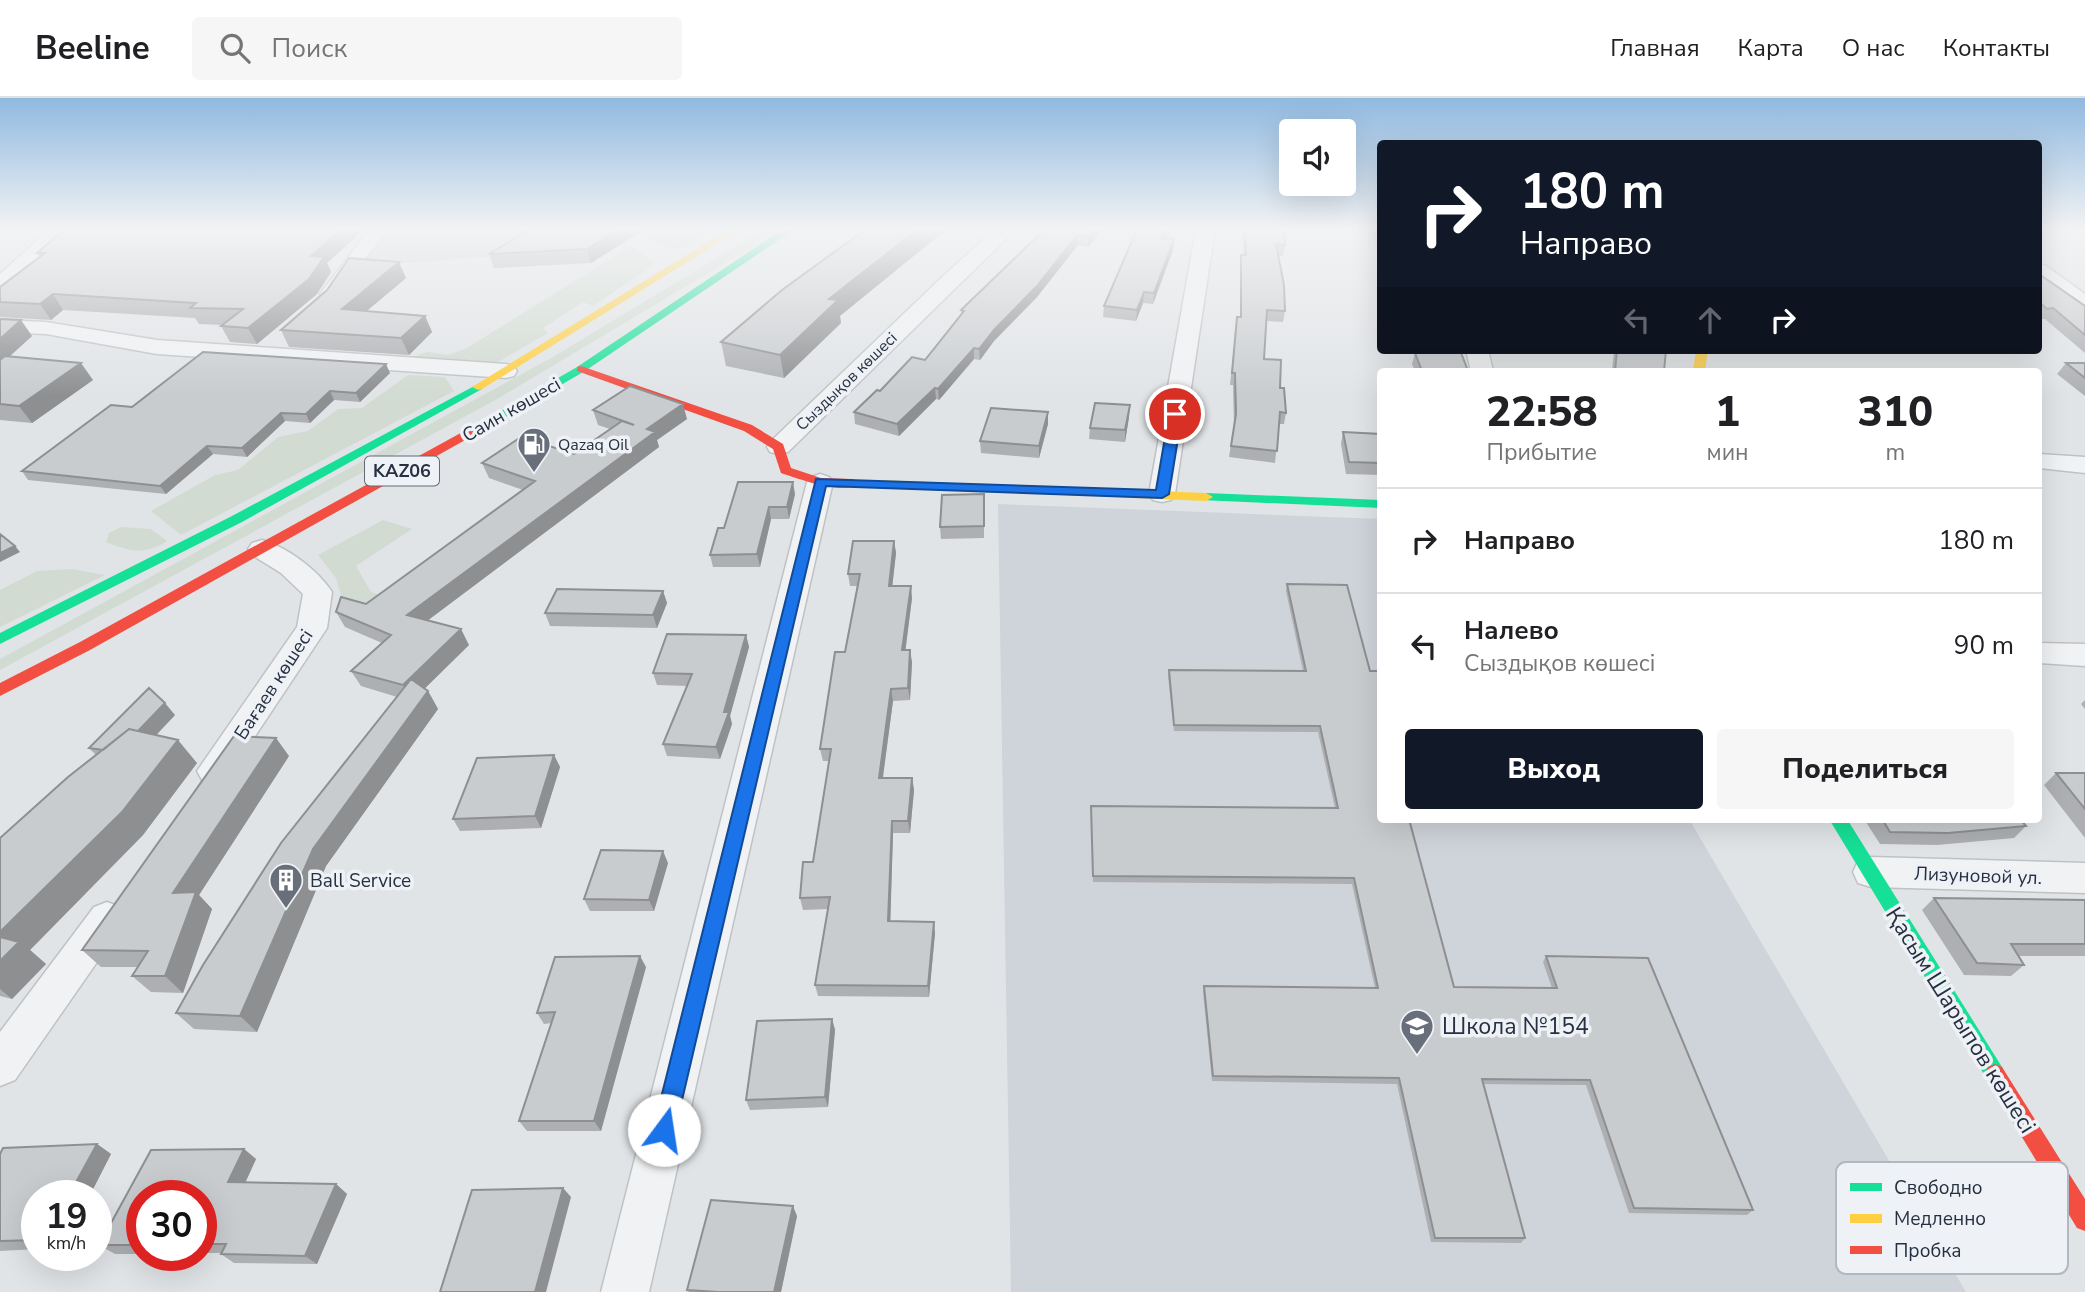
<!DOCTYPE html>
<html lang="ru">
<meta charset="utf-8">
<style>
body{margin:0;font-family:"Nunito Sans",sans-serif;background:#f6f6f6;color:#202124;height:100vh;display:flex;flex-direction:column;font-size:26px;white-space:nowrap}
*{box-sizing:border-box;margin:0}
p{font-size:23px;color:#757577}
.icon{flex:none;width:38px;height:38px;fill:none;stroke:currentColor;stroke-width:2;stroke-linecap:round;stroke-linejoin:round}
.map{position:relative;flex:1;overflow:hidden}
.panel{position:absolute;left:1377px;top:270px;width:665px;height:455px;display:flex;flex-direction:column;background:#fff;border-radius:7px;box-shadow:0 7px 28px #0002}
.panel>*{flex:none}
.banner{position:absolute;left:1377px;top:42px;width:665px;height:214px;border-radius:7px;box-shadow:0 7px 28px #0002;background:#111827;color:#fff;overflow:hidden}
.fabs{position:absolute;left:1279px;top:21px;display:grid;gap:14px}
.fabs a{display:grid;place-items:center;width:77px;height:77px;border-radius:7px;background:#fff;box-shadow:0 7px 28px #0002;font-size:35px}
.speed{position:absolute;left:21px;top:1082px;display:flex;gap:14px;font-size:35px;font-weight:700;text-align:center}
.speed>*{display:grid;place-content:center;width:91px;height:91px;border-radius:50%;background:#fff;box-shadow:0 7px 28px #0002;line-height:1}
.speed small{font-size:18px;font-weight:400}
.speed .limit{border:10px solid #d22;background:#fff;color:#111}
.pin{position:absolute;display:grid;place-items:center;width:60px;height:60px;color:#fff;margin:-30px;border:4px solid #fff;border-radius:50%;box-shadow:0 2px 7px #0007}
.me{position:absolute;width:77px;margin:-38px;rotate:14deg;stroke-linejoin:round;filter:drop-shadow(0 0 5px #0008)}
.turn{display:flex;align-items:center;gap:24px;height:147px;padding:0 28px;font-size:32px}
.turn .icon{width:91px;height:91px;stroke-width:2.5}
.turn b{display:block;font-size:49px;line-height:60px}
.lanes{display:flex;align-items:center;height:66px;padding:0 28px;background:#0003;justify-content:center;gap:35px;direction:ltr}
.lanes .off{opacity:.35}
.eta{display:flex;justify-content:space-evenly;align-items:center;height:119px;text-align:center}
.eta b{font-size:42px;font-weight:800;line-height:49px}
.primary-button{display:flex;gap:14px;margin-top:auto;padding:14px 28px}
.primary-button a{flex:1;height:80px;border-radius:7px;background:#111827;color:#fff;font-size:28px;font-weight:800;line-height:80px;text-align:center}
.primary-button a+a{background:#f6f6f6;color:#202124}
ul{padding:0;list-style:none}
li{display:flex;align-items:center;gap:21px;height:105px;padding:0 28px;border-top:2px solid #e0e0e0}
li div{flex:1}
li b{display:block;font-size:26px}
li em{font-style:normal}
header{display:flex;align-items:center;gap:42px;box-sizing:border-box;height:98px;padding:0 35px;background:#fff;border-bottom:2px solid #e0e0e0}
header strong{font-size:33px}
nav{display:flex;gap:38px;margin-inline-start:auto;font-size:24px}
.search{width:490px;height:63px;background:#f6f6f6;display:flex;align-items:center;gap:18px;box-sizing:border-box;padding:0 24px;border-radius:7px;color:#757577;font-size:26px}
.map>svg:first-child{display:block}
.built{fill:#cfd3da}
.green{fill:#d1dbd1}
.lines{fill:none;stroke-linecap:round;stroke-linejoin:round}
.street-casing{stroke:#bfc2c5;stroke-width:3}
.street{fill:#f1f2f3;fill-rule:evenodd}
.fast{fill:#16e098;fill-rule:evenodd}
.slow{fill:#ffcf43;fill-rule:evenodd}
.jam{fill:#f24e42;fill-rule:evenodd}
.wall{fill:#adafb2}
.shaded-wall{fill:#8d8f91}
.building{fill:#c9cccf;stroke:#8d8f91;stroke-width:2}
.route{fill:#1a73e8;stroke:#114b97;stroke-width:2}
.labels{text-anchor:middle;stroke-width:7;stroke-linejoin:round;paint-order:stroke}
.far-street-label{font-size:16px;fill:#273041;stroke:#eef2f6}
.far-poi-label{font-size:16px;fill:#273041;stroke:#eef2f6;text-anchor:start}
.shield{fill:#eef2f6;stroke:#636a77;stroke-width:2}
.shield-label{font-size:18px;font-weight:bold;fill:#273041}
.street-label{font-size:19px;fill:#273041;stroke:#eef2f6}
.poi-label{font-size:19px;fill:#273041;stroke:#eef2f6;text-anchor:start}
.near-street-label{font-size:23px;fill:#273041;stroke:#eef2f6}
.near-poi-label{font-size:23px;fill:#273041;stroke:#eef2f6;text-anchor:start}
.key{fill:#eef2f6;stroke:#b2b8c0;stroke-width:2}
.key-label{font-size:19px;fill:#273041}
</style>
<header>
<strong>Beeline</strong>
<div class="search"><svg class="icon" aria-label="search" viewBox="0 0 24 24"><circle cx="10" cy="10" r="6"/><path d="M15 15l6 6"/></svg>Поиск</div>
<nav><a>Главная</a><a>Карта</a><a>О нас</a><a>Контакты</a></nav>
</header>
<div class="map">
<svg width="2085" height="1194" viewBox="0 0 2085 1194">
<rect width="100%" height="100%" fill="#e1e4e7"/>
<path class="built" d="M391,131H545L500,158L380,167L360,160Z
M998,406L1381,421V721H1689L1966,1194H1011Z"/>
<path class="green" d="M659,131H717L677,152L645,141Z
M765,131H776L745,153L497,301L0,572V561L553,259Z
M631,148L655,166L593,208L583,204L543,230L548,235L498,264L485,268L407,261L427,254L448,257L467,250Z
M408,277L445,279L454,293L181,437L151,413L215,377L238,372L278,339L308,333L338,311L362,310Z
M383,422L412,431L356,468L371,494L388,500L347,517L336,480L318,457Z
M121,429L151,431L167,443C145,458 129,453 106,444L109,435Z
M72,471L105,477L0,529V492L37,473Z"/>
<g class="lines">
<defs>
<path id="street" d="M50,131H71L7,191L0,193V176Z
M370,131H390L366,159L337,200H323L320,196Z
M995,131H1016L788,354L779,356L770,354L767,349L770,344L939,182Z
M1196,131H1215L1175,396L1171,402L1162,404L1153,402L1149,396Z
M2039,166L2046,168L2085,196V212L2078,210L2039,181Z
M0,222L46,224L157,242L506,266L514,268L517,273L514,278L506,280L157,256L46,236L0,234Z
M1466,252H1488L1493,273H1471Z
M2039,356L2085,359V375L2039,370Z
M820,376L829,379L833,384L649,1194H601L807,384L811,379Z
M262,442C287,449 318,472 332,494L327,530L226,682L214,686L202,682L197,673L297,529L303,496L281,475L252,457L248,451L252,445Z
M2039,545L2085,546V568L2039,565Z
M1871,759L2085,765V795L1871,789L1858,785L1853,774L1858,763Z
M107,804L120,809L126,820L120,831L15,982L0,988V934L94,809Z"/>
</defs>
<use href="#street" class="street-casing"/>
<use href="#street" class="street"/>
<path class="fast" d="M783,131H795L585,273L492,327H484L482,324L577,269Z
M478,286L484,289L482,291L242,424L0,546V535L232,418Z
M1206,395L1381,402V410L1201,402L1199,399Z
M1829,721H1847L2002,969L2005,976L2002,983L1995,986L1988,983Z"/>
<path class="slow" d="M729,131H741L482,291L478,292L472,289Z
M1696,252H1708L1705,273H1693Z
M853,381L1206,395L1213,399L1206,403L848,388L847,385Z"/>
<path class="jam" d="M581,268L752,327L783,346L791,370L821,380L853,381L859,385C842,398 800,381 781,375L773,351L744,333L577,273V269Z
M488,320L494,324L492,327L90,552L0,598V585L80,544Z
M1995,966L2002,969L2085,1101V1133L2077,1130L1988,983L1985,976L1988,969Z"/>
</g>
<path class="wall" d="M645,131L591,165L494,170L489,156Z
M1045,131H1104L1088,149L1078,147L1037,199L994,243L980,262L974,261L939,302L936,301L899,338L855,326L854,314L880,293L925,262L961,216V212Z
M1137,131H1172L1166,140L1173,152L1153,206L1143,205L1136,223L1103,219L1104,208Z
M1242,131H1284L1285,147L1283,158L1278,157L1285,213L1283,224L1266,223L1264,261L1280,290L1286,315L1284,326H1279L1275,365L1229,359L1234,327L1233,287H1230L1237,219H1240V167L1241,157H1244Z
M1369,131H1381V150H1379Z
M37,155L327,165L331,174L317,196L257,246L230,244L221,228L223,227L199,226L195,220L63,212L51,222L0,219V189L40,159Z
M2039,176L2085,208V255L2045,221H2039Z
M406,180L366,213L425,218L432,234L409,257L289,249L281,232Z
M840,218L841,225L784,280L726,268L721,244Z
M0,221L32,238L9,259L93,282L32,325L0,322Z
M1426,252H1460L1468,273H1415L1412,266L1415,255H1427Z
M1614,252H1666L1664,273H1612Z
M2066,265H2085V298L2057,276Z
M390,275L360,304L334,302L310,325L285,323L247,359L213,356L166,396L28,382L22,373L132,309Z
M593,312L687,321L657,342L659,349L428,522L469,547L424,591L428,593L438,611L326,768L257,934L194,931L176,915L397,599L361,588L351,573L382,545L345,529L336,514L366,506L523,392L489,380L482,365L574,356L610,331L598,327Z
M1048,314V326L1039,360L981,355L980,343Z
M1129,319L1125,344L1089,341L1090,330Z
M1343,334L1381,336V377L1346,376L1341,346Z
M795,396L789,421H771L760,469H713L710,457L724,430Z
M984,396V440L941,441L940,429Z
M894,443L896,455L892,488L912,500L905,552L912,564L910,602L893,603L883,680H912L914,692L910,735H893L890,823L935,835L929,899L818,898L815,887L828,811L803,812L800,800L813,764L829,663H823L820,651L845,554L857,488H850L848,476Z
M1287,486L1381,721L1454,889L1552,890L1543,864L1546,858L1753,1112L1747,1117L1629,1115L1586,987L1483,986L1525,1140L1521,1145L1431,1144L1397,986L1212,983L1203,894L1204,888L1375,890L1352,786L1093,784L1091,714L1335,710L1318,634L1174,633L1168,578L1169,572L1303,573L1286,493Z
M663,493L667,505L657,530L550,528L545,515Z
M746,537L749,549L730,618L732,626L720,661L667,658L663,646L687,588L657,587L653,575Z
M2085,602V611L2081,606Z
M175,617L156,637L197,665L143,737L30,852L46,866L12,901L0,898V740L96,657L89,650Z
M554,657L560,669L541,730L460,733L453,721Z
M289,658L199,797L212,811L183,895L151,894L132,878L138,869H101L82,852Z
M2056,675H2085V740L2044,687Z
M1864,721H2020L2026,728L2014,740L1937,747L1880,746Z
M668,765L654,813H590L584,801Z
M1934,800L2085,802V858H2018L2024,867L2011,878L1964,877L1922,812Z
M646,869L601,1033H527L519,1023L551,925L544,926L537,915Z
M832,921L835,932L828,1009L750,1012L746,1002Z
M97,1046L111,1056L90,1097H37V1151L0,1153V1056Z
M244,1051L256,1061L245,1085L336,1086L347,1096L317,1166L234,1165L221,1156V1155H201V1097H142V1156H115L99,1147L151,1052Z
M797,1118L781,1194H689L687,1192Z"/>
<path class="shaded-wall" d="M342,131H365L327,165L331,174L317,196L257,246L248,230L311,158Z
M619,131H645L591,165L587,151Z
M918,131H947L840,218L841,225L784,280L780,257L829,201Z
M1095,131H1104L1088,149L1089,139Z
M1166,131H1172L1160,150L1161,140Z
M1078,136V147L1037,199L994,243L980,262L979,251L994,232Z
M1174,141L1173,152L1153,206L1154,195Z
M399,164L406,180L349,228L342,211Z
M1144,194L1143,205L1136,223L1137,212Z
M53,196L63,212L51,222L40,206Z
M425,218L432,234L409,257L401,240Z
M21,222L32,238L0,267V241Z
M974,250V261L939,302L938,291Z
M81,265L93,282L32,325L19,308Z
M386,266L390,275L360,304L356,295Z
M935,290L936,301L899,338L897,326Z
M330,293L334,302L310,325L306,316Z
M683,306L687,321L657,342L659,349L415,532L407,517L647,331Z
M1130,307L1129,319L1125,344V332Z
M1048,314V326L1039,360V348Z
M281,315L285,323L247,359L242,350Z
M207,348L213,356L166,396L160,388Z
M793,384L795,396L789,421L787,409Z
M769,409L771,421L760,469L757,456Z
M894,443L896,455L891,500L889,488Z
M15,448L20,454L0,464V455Z
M911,488L912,500L904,564L902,552Z
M663,493L667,505L657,530L653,517Z
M461,531L469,547L412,603L403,587Z
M746,537L749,549L730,618L732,626L720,661L716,649L724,614Z
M910,552L912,564L910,602L908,590Z
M891,591L893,603L881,692L879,680Z
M428,593L438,611L326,768L257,934L240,918L313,751Z
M165,605L175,617L129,666L118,654Z
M276,640L289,658L199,797L212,811L183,895L165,878L173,795Z
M178,642L197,665L143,737L30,852L46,866L12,901L0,891V834Z
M554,657L560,669L541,730L535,718Z
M912,680L914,692L910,735L908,723Z
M892,723L893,735L890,835L888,823Z
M663,753L668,765L654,813L649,802Z
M934,824L935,835L929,899L928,888Z
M640,858L646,869L601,1033L594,1023Z
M832,921L835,932L828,1009L825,999Z
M97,1046L111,1056L90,1097H69Z
M244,1051L256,1061L241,1094L228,1084Z
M336,1086L347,1096L317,1166L305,1158Z
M563,1090L571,1099L546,1194H535Z
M793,1108L797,1118L781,1194H774Z"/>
<path class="building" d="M65,131H342L311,158L324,159L309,181L248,230L221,228L243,211L190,210L196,205L53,196L40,206L0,204V189L45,155H37Z
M530,131H619L587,151L489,156Z
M866,131H918L829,201L838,202L780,257L721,244L782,192Z
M1045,131H1095L1089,139L1078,136L1037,188L994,232L979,251L974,250L938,291L935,290L897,326L854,314L877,292L880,293L912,259L925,262L964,213L961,212Z
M1137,131H1166L1161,140L1174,141L1154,195L1144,194L1137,212L1104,208Z
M1244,131H1284L1285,147L1276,146L1284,187L1285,213L1267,212L1264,261L1281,262L1280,290H1284L1286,315L1280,314L1277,353L1231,348L1236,316L1235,275H1232L1237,219H1241V157H1246Z
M349,160L399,164L342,211L425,218L401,240L281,232L327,192Z
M2039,176L2085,208V237L2053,210L2047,211L2039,204Z
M0,221L21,222L0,241Z
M1434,252H1460L1468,273H1422L1415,255H1435Z
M1617,252H1666L1664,273H1615Z
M203,254L386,266L356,295L330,293L306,316L281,315L242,350L207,348L160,388L22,373L111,307L132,309Z
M5,258L81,265L19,308L0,306V262Z
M2066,265H2085V280Z
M630,288L683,306L647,331L655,334L407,517L461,531L403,587L351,573L391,537L336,514L341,499L366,506L535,383L482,365L521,339L574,356L622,323L634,327L593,312Z
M1095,305L1130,307L1125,332L1090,330Z
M991,310L1048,314L1039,348L980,343Z
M1343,334L1381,336V365L1349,364Z
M738,384H793L787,409H769L757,456L710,457L718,430H724Z
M984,396V428L940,429L942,397Z
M0,436L15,448L0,455Z
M853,443H894L889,488H911L902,552H910L908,590L891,591L879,680H912L908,723H892L888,823L934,824L928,888L815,887L830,799L800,800L803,764H813L831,651H820L835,554H845L860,476H848Z
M1287,486L1347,487L1370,573H1381V721H1409L1454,889L1557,890L1546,858L1648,860L1753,1112L1634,1110L1590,982L1482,981L1525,1140H1435L1399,980L1213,978L1204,888L1378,890L1354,780L1093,778L1091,708L1338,710L1320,628L1174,627L1169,572L1306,573Z
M557,491L663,493L653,517L545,515Z
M667,536L746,537L724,614H729L716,649L663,646L692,576L653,575Z
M411,581L428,593L313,751L240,918L176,915L203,867L281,745Z
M149,590L165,605L138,633L129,631L103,652L89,650Z
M129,631L178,642L122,714L0,834V740L68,679Z
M234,638L276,640L173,795L196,794L165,878H132L148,853L82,852Z
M554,657L535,718L453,721L477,660Z
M2056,675H2085V711Z
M1882,721H2020L2026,728L1948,735L1890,734Z
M601,752L663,753L649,802L584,801Z
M1934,800L2085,802V846H2011L2024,867L1977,865Z
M0,839L19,844L0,863Z
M640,858L594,1023H519L555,914L537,915L555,859Z
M832,921L825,999L746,1002L757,923Z
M97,1046L69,1097H37V1142L0,1143V1056L3,1050Z
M244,1051L228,1084L336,1086L305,1158L221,1156L226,1146H201V1097H142V1147H99L151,1052Z
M563,1090L535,1194H440L472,1092Z
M711,1102L793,1108L774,1194H718L687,1192Z"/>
<linearGradient id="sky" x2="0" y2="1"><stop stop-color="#90b9e0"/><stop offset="0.44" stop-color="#f2f3f4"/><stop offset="1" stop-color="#f2f3f4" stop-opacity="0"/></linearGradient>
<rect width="2085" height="298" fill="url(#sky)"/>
<path class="route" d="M1175,313L1182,316L1169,396L1162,400L826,388L675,1032L672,1040L664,1043L656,1040L653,1032L816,381L1156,392L1169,316Z"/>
<defs>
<symbol id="fuel-pin" viewBox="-11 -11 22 30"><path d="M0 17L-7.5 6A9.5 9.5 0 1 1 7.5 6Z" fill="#686f7b" stroke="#eef2f6"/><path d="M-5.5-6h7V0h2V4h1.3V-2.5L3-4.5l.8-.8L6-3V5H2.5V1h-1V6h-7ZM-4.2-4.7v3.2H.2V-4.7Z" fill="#fff"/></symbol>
<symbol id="building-pin" viewBox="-11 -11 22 30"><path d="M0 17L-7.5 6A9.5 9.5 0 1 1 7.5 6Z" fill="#686f7b" stroke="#eef2f6"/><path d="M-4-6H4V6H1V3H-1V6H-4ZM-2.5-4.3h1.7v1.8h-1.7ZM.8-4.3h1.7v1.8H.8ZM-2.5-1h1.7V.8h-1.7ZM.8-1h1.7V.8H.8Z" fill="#fff"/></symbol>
<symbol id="school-pin" viewBox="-11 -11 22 30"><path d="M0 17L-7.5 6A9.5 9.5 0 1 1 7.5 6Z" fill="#686f7b" stroke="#eef2f6"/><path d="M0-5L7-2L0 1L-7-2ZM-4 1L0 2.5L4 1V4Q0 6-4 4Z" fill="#fff"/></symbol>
</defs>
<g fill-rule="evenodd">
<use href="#fuel-pin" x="515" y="327" width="38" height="52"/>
<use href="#building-pin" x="267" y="763" width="38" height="52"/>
<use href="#school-pin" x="1398" y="909" width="38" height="52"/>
</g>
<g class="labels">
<g class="far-street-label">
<text transform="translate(846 283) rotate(-44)" y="6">Сыздықов көшесі</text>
</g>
<g class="far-poi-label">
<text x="558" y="352">Qazaq Oil</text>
</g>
<rect class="shield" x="365" y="358.5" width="74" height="29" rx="5"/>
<g class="shield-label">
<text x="402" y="379">KАZ06</text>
</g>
<g class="street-label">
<text transform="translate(511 311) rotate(-30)" y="7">Саин көшесі</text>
<text transform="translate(273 586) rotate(-57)" y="7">Бағаев көшесі</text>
<text transform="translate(1978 777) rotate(2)" y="7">Лизуновой ул.</text>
</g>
<g class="poi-label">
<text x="310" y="789">Ball Service</text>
</g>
<g class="near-street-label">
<text transform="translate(1961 922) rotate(58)" y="8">Қасым Шарыпов көшесі</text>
</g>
<g class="near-poi-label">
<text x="1442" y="936">Школа №154</text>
</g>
</g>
<rect x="1836" y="1064" width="232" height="112" rx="10" class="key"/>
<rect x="1850" y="1085" width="32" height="8" fill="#16e098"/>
<rect x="1850" y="1116" width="32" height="9" fill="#ffcf43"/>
<rect x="1850" y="1148" width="32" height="8" fill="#f24e42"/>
<g class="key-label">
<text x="1894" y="1096">Свободно</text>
<text x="1894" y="1127">Медленно</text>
<text x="1894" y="1159">Пробка</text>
</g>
</svg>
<div class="fabs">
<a><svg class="icon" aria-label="sound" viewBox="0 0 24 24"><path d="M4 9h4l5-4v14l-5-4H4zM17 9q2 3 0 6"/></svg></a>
</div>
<div class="speed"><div>19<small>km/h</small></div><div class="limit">30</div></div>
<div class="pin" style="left:1175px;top:316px;background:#d93025"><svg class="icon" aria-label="arrive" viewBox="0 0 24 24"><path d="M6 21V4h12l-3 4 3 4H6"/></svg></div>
<svg class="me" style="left:664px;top:1032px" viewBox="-20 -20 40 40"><circle r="19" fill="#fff"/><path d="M0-13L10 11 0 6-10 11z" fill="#1a73e8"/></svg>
<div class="banner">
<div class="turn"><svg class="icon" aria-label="right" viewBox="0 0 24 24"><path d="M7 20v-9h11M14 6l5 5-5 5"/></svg><div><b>180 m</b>Направо</div></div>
<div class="lanes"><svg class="icon off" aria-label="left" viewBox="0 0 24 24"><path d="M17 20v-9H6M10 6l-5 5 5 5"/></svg><svg class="icon off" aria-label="ahead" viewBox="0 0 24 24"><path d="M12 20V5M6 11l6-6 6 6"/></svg><svg class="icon" aria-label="right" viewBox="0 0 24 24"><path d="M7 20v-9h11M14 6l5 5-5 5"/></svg></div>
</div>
<section class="panel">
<div class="eta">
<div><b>22:58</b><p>Прибытие</p></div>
<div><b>1</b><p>мин</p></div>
<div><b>310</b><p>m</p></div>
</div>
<ul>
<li><svg class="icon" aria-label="right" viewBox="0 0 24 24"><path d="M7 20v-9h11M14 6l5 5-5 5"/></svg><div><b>Направо</b></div><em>180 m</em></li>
<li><svg class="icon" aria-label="left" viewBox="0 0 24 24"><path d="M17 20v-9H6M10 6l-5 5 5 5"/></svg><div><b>Налево</b><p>Сыздықов көшесі</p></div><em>90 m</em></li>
</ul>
<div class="primary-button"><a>Выход</a><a>Поделиться</a></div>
</section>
</div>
